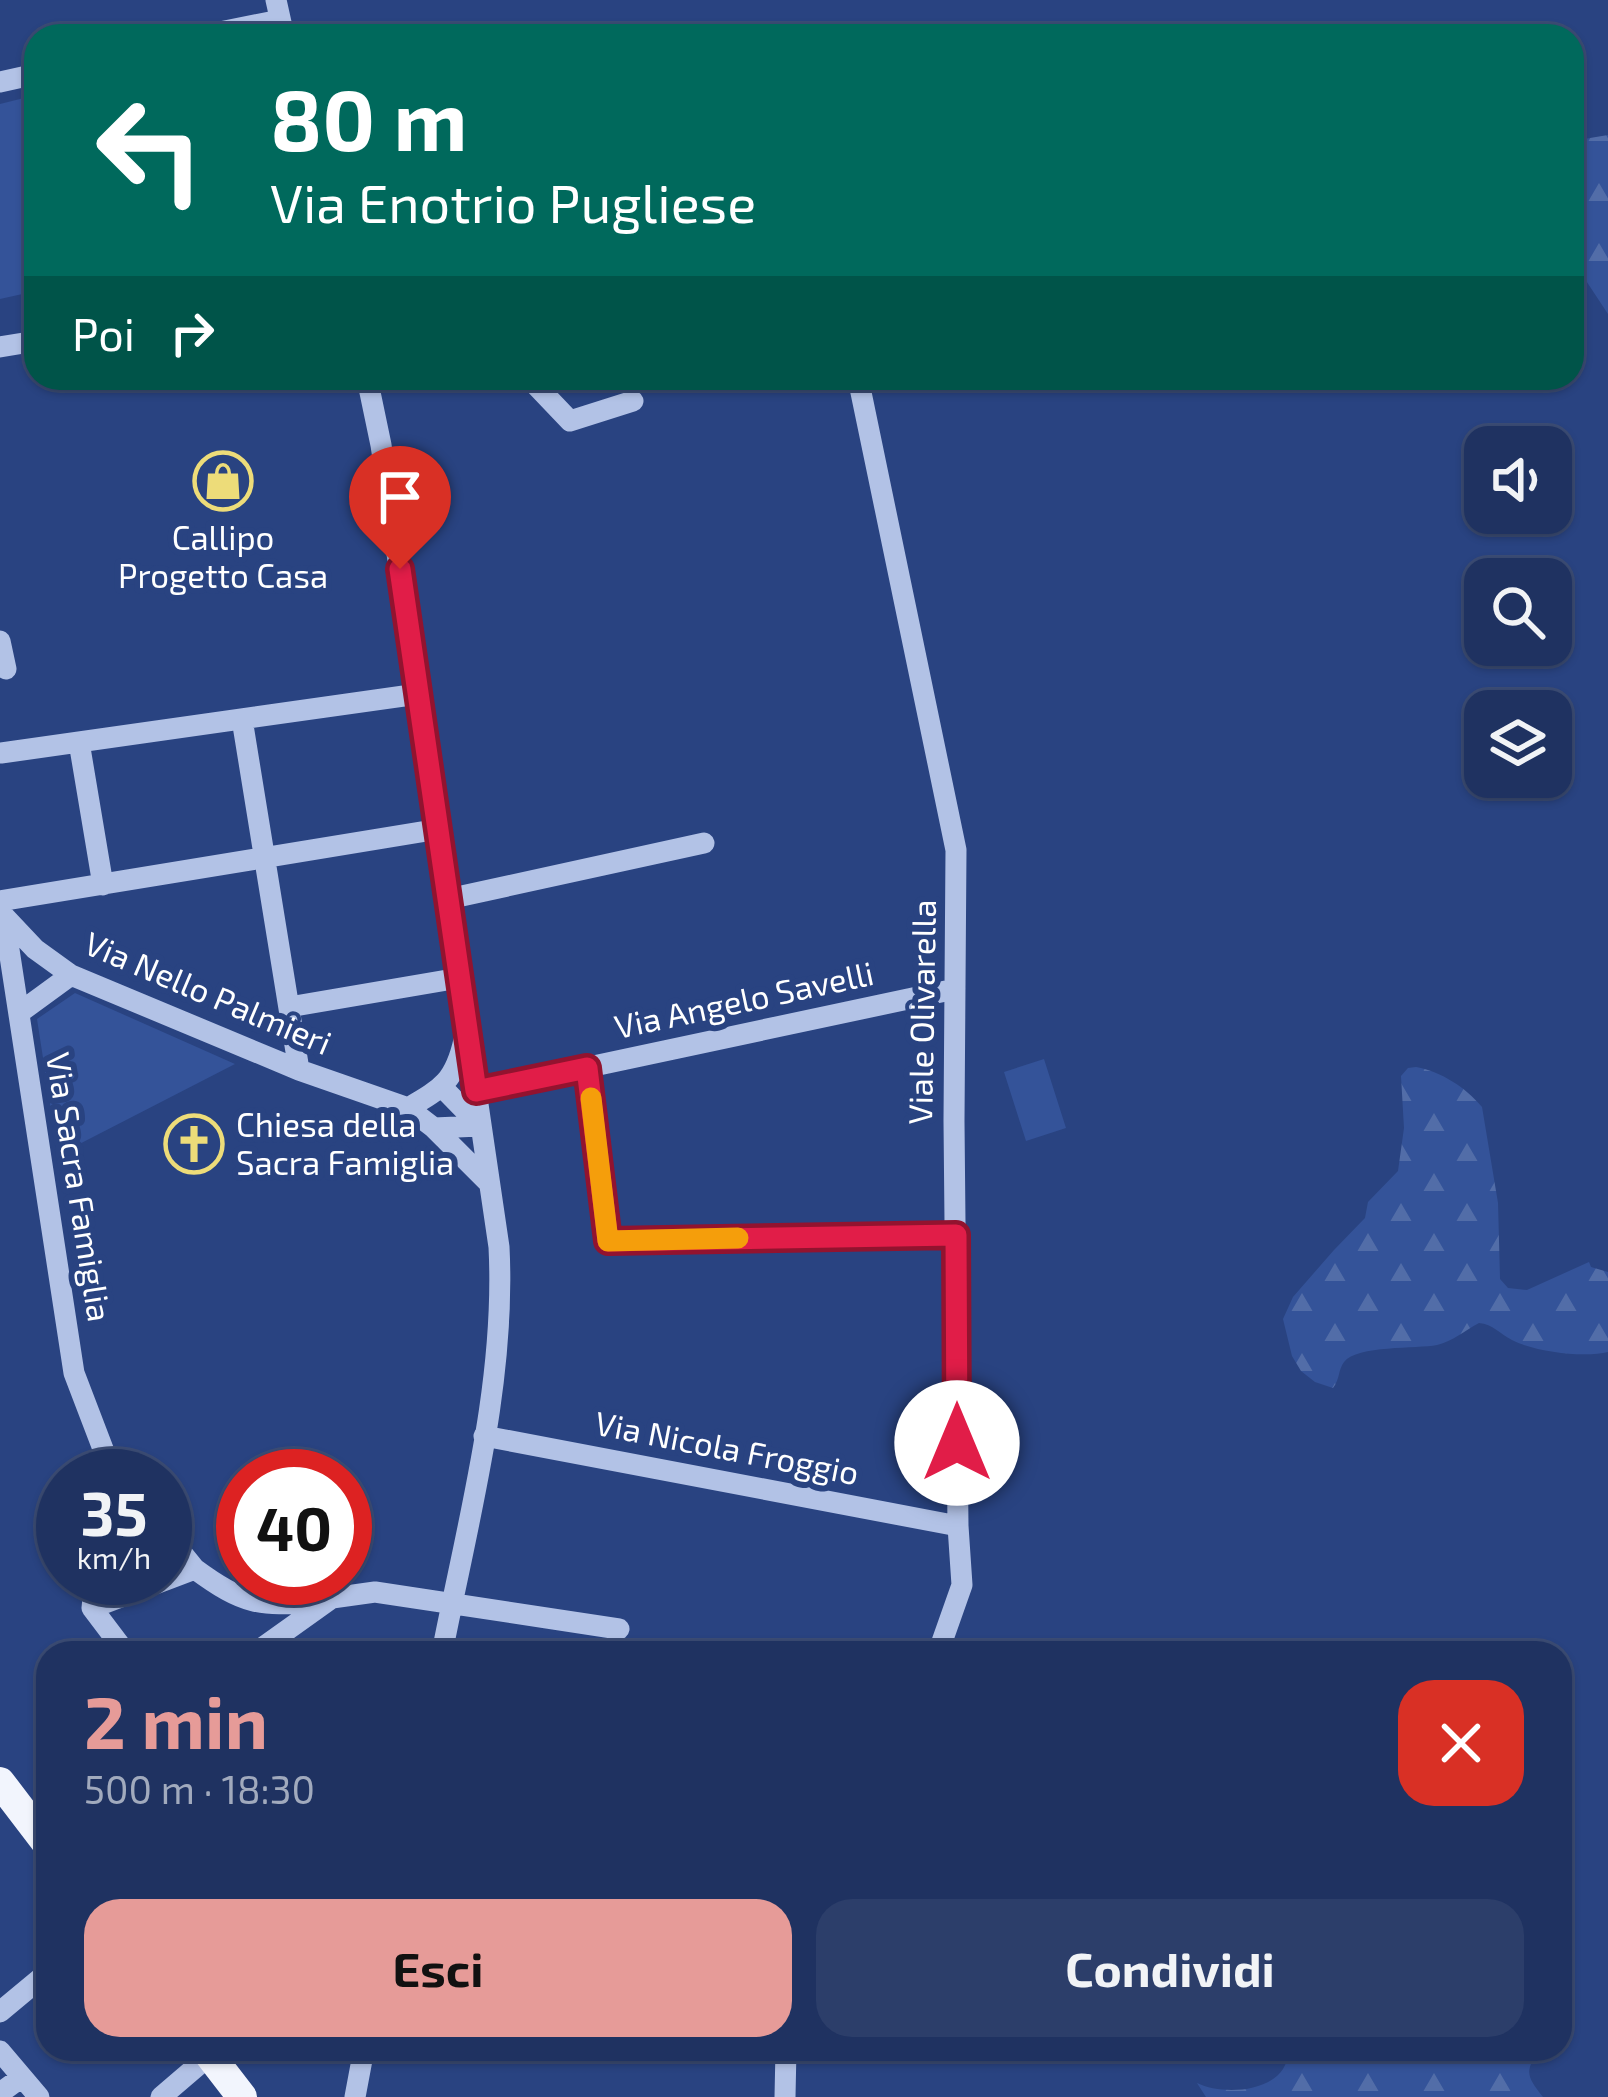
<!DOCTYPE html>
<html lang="it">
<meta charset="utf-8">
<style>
body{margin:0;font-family:"Exo 2",sans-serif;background:#2c3e6a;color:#f1f3f6;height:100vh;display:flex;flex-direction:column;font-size:45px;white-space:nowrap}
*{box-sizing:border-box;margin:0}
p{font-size:39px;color:#a1aabd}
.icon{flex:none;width:66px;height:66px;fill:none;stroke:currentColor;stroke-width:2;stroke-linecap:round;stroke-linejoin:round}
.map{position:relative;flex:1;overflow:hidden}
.drawer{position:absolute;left:36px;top:1641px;width:1536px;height:420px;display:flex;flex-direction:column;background:#1f3261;border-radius:36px;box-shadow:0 3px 9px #0004,0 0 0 3px #3c4d76}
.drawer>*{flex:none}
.hud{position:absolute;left:24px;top:24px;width:1560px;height:366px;border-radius:36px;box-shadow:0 3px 9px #0004,0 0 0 3px #3c4d76;background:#00695c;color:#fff;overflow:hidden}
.buttons{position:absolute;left:1464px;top:426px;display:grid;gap:24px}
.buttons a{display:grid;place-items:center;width:108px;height:108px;border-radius:24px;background:#1f3261;box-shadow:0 3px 9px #0004,0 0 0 3px #3c4d76;font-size:60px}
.speed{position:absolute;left:36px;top:1449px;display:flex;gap:24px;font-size:60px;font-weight:700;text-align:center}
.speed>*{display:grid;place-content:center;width:156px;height:156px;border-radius:50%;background:#1f3261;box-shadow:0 3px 9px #0004,0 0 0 3px #3c4d76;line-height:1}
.speed small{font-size:30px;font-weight:400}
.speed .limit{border:18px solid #d22;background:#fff;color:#111}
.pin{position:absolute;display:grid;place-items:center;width:102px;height:102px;color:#fff;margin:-123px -51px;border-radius:50% 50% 50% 0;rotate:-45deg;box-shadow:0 0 12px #0007}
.pin .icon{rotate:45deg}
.me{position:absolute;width:132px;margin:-66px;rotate:0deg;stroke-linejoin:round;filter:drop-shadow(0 0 9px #0008)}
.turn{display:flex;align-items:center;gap:42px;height:252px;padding:0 48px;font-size:54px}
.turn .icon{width:156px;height:156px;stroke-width:2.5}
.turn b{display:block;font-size:84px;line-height:102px}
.then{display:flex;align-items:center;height:114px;padding:0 48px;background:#0003;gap:24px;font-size:45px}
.round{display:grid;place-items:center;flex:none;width:126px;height:126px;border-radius:36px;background:#2c3e6a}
.summary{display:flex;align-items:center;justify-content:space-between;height:204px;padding:0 48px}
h1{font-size:72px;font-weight:700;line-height:90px;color:#e69b98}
.primary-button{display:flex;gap:24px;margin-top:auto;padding:24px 48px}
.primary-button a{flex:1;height:138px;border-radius:36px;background:#e69b98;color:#111;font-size:48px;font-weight:700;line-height:138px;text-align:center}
.primary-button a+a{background:#2c3e6a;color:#f1f3f6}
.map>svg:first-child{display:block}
.forest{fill:url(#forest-firs)}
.green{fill:#345399}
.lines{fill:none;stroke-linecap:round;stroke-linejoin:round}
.minor{stroke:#b2c2e6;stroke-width:21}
.major{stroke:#f2f5fd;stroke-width:30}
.route-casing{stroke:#92132f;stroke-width:30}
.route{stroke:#e11d48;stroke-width:21}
.slow{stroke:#f59e0b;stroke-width:21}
.labels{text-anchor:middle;stroke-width:12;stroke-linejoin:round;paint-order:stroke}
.poi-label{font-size:33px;fill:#fff;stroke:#294381}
.street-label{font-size:33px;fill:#fff;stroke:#294381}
</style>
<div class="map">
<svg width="1608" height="2097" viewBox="0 0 1608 2097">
<defs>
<pattern id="forest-firs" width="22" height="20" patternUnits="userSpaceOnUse" patternTransform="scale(3)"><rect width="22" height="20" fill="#345399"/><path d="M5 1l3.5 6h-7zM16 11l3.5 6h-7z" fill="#526da8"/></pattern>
</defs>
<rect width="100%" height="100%" fill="#294381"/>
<path class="forest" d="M1608,135V314L1581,273L1572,265V141Z
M1416,1067C1442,1072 1465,1087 1482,1107L1498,1203L1500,1279L1508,1288L1527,1290L1589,1262L1591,1267L1608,1272V1352C1584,1358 1535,1352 1512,1340C1500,1334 1493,1324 1479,1323C1464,1331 1453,1341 1437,1345C1416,1349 1357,1345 1344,1362C1338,1370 1340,1379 1333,1388L1315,1382L1301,1371L1292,1356L1283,1319L1293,1297L1334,1250L1365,1218L1368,1202L1398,1171L1404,1128L1401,1076L1408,1068Z
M1288,2049H1541C1524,2070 1526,2076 1543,2097H1206L1197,2083C1225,2097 1290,2092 1288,2049Z"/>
<path class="green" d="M36,95V291L0,299V104Z
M75,993L235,1064L58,1155L37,1019Z
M1044,1059L1066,1128L1026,1141L1004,1072Z"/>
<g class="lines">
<path class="minor" d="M276,0L284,36
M200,36L280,20
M0,82L36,74
M0,347L36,341
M367,378L381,445L499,1247C506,1383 468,1520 442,1653
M529,378L570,421L633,401
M858,378L956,850L954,1121L958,1526L962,1585L938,1653
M0,641L6,669
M242,719L299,1070
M79,742L103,885
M1,753L418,694
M448,899L704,843
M0,901L439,829
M2,914L35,949L71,975L299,1070L408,1108L434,1128L487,1181
M4,917L74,1373L108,1462L119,1476
M289,1007L459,978
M19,1013L71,975
M587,1068L608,1241L956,1235
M476,1091L955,989
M408,1108C443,1088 455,1080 464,1040
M434,1128L480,1126L442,1087
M484,1436L958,1526
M195,1569C249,1609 262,1605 326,1602
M95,1578L92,1608L195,1569L165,1532
M92,1608L126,1653
M255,1653L332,1598L375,1592L619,1629
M0,2012L48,1972
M0,2051L39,2097
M0,2093L22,2077
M161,2097L210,2055
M355,2097L364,2049
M785,2097L786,2049"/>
<path class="major" d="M0,1782L48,1845
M205,2049L242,2097"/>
</g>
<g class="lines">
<defs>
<path id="route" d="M400,569L476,1091L587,1068L608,1241L956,1235L957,1443"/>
</defs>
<use href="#route" class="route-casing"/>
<use href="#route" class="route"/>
<path class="slow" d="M591,1098L608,1241L738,1238"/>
</g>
<defs>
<symbol id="shop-ring" viewBox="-11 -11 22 22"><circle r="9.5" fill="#294381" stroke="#eddc79" stroke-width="1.5"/><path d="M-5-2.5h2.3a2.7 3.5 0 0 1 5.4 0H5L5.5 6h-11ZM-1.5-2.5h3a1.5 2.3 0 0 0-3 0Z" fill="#eddc79"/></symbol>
<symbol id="church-ring" viewBox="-11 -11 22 22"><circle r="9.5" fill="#294381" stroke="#eddc79" stroke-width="1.5"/><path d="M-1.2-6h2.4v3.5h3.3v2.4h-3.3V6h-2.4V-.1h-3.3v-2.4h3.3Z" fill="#eddc79"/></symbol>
</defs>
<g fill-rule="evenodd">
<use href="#shop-ring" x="190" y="448" width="66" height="66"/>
<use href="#church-ring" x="161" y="1111" width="66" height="66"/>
</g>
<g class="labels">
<g class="poi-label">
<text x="223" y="550">Callipo<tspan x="223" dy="38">Progetto Casa</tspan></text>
<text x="236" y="1137" text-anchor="start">Chiesa della<tspan x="236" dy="38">Sacra Famiglia</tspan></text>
</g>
<g class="street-label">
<text transform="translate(208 993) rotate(23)" y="12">Via Nello Palmieri</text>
<text transform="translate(744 1000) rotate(-12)" y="12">Via Angelo Savelli</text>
<text transform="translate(922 1012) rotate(-89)" y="12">Viale Olivarella</text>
<text transform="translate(79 1187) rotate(81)" y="12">Via Sacra Famiglia</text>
<text transform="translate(727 1448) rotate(11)" y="12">Via Nicola Froggio</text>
</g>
</g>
</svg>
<div class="buttons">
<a><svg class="icon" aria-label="sound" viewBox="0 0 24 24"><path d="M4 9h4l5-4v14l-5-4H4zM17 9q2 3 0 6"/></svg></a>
<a><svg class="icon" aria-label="search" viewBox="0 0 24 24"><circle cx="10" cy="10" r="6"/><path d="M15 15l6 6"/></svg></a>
<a><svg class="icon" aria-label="layers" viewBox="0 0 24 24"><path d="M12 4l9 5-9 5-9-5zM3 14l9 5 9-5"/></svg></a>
</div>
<div class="speed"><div>35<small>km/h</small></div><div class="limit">40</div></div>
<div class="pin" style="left:400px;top:569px;background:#d93025"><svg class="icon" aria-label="arrive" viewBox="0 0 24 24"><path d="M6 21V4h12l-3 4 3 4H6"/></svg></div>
<svg class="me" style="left:957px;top:1443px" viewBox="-20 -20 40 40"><circle r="19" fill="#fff"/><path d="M0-13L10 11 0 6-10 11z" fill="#e11d48"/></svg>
<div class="hud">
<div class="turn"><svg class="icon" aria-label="left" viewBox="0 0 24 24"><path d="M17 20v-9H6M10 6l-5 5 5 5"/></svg><div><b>80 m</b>Via Enotrio Pugliese</div></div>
<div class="then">Poi<svg class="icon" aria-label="right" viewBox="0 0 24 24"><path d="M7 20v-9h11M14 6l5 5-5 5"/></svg></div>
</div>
<section class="drawer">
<div class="summary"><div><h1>2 min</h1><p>500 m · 18:30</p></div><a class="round" style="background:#d93025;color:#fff"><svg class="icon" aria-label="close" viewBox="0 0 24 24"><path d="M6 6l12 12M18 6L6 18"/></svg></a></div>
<div class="primary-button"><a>Esci</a><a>Condividi</a></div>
</section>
</div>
